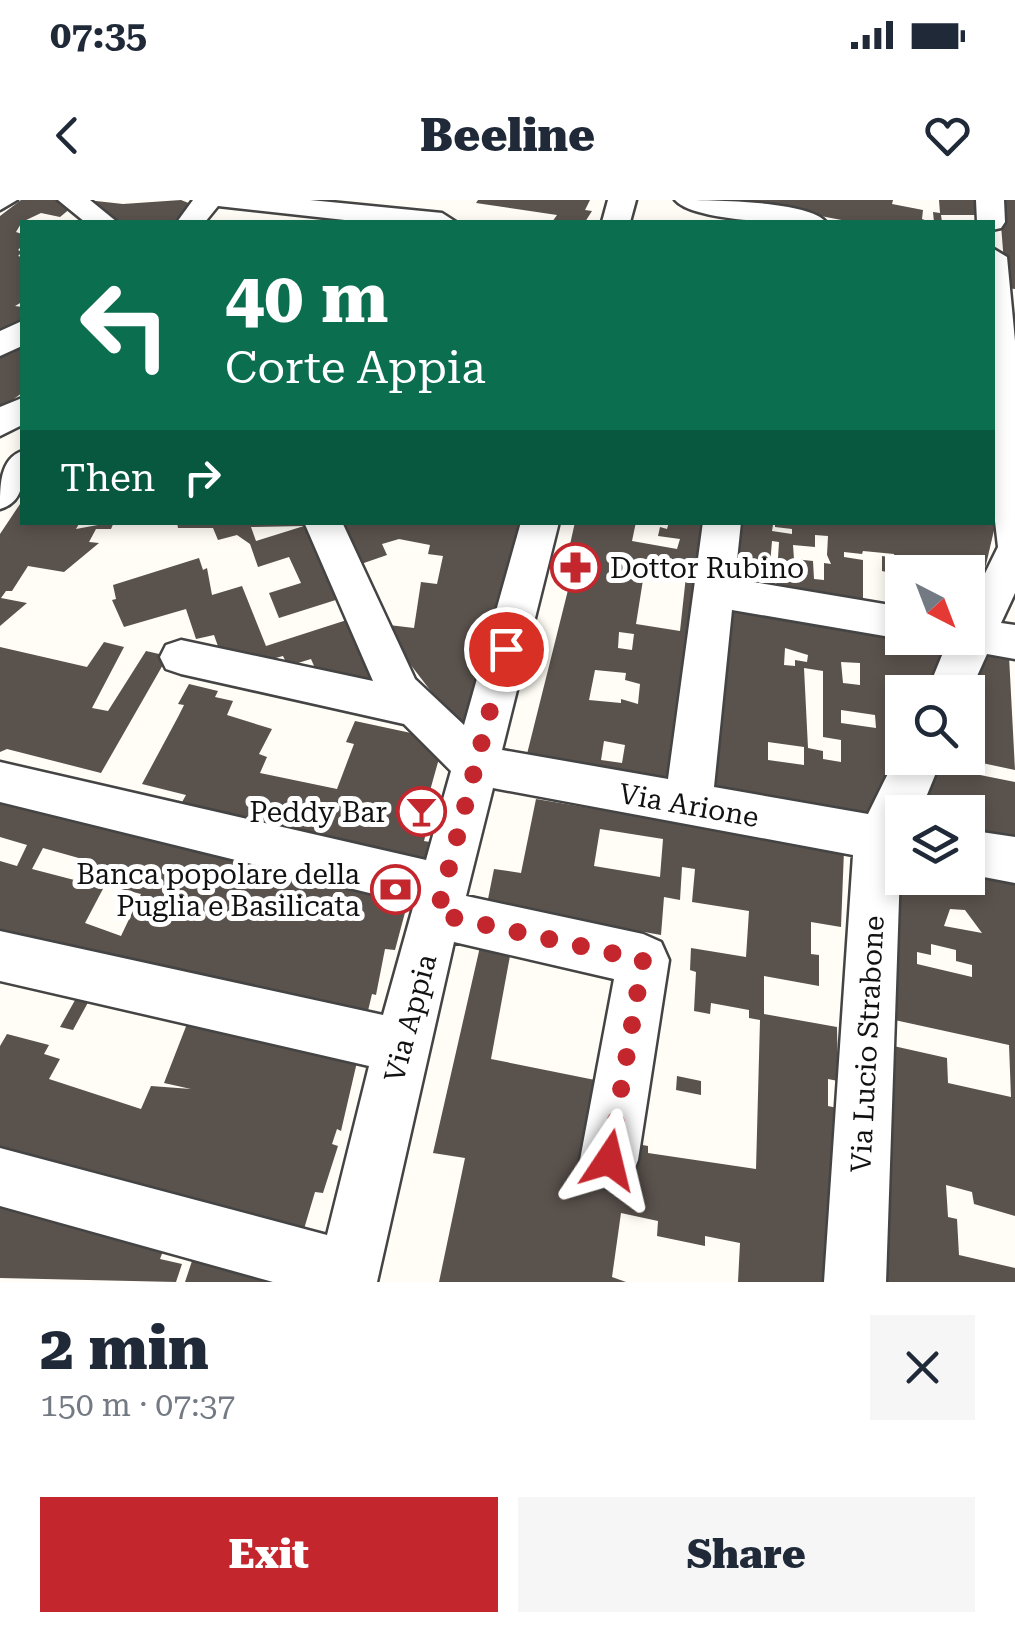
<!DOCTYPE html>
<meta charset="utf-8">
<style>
body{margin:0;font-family:"Roboto Serif",serif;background:#f6f6f7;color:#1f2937;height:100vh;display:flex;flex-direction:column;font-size:38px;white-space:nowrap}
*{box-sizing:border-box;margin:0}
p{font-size:32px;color:#747a83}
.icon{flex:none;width:55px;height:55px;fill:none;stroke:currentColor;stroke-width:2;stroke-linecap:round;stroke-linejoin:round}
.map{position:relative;height:1082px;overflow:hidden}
.sheet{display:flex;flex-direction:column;background:#fff;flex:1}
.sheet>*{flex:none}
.top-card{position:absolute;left:20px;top:20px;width:975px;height:305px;border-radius:0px;box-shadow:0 5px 15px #0003;background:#0b6e4f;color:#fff;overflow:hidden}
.needle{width:65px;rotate:138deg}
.buttons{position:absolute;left:885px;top:355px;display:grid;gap:20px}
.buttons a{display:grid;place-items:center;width:100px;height:100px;border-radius:0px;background:#fff;box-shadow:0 5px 15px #0003;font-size:50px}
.pin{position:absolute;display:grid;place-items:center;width:85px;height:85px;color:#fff;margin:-42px;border:5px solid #fff;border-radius:50%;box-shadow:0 2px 10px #0007}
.me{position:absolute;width:110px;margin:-55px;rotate:10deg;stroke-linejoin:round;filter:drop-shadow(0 0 8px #0008)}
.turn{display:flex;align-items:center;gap:35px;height:210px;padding:0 40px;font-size:45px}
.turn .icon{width:130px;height:130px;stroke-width:2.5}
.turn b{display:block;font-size:70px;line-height:85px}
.then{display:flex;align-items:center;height:95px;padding:0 40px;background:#0003;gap:20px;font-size:38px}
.round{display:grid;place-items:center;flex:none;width:105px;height:105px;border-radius:0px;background:#f6f6f7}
.headline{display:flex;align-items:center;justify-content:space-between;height:170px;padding:0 40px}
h1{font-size:60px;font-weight:800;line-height:75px}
.action{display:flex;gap:20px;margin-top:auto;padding:20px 40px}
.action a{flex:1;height:115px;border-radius:0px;background:#c4262e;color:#fff;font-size:40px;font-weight:800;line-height:115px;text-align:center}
.action a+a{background:#f6f6f7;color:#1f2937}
.status{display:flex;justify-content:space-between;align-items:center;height:70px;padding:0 50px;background:#fff;direction:ltr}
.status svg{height:28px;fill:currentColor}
header{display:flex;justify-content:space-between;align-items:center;height:130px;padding:0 40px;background:#fff;font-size:45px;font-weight:800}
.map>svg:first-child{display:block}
.building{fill:#5a524d;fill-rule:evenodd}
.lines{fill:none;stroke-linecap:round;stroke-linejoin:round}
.minor-casing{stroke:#444;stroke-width:5}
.minor{fill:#fff;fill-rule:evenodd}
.route{stroke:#c4262e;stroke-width:18;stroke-dasharray:0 32.4}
.labels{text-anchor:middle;stroke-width:10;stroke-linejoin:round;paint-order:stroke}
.poi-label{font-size:28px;fill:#111;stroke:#fff;text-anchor:end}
.street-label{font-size:28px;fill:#111;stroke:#fff}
</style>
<div class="status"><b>07:35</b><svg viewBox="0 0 49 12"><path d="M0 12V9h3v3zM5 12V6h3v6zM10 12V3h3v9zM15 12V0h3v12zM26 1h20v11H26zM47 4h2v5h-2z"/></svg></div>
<header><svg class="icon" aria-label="back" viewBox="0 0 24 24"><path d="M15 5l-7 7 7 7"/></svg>Beeline<svg class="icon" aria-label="heart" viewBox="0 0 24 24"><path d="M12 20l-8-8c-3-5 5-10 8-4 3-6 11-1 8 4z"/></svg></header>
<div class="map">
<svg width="1015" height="1082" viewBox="0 0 1015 1082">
<rect width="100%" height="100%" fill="#fffdf5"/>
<path class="building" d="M21,0H60L71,8L60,17L41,13L22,22L16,32L22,34V46L18,50L22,52L18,56L22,57V102L15,106L22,107V119L0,137V16Z
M87,0L123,4L181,0L191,4L178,22H117Z
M478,0H590L585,10L592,11L585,22H552L557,15L476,3Z
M738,0H893L892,4L923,10L922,19L930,22H852Z
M939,0H975L977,15H941L942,22H934L933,12L940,13Z
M999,0H1015V89L1006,88Z
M15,146L22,149V193L0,209V156Z
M992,289L1000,327L995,326L985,369L968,405V372H902V409L890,407L891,373L882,371V356L895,358L894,354L863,351L862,354L844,352V357L863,360V403L776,390L779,342L772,341L768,389L731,383L737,322L773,325L772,331L792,334V329L775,327V322H992ZM815,335L828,336L827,355L831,364L824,363V380L814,379L813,361L794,359L793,345L815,347Z
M22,301V322H80L76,329L114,322L111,329H96L89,342L99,343L64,372L28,366L12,391H6L1,398L27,403L0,426V334Z
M177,322H307L342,398L279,418L269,393L301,383L289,357L258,367L250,344L237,335L218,340L213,328H178ZM304,326L256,341L251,327Z
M342,322L522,324L469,523L456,524L407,460L389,425L414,428L421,382L437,384L443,356L428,354L430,345L399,339L382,344L387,355L361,364Z
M575,322H636L632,341L677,349L680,339L658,336L660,327L667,329L669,322H704L671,582L526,558L578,350L569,349ZM646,361L687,367L680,431L636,424ZM619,432L634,434L632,450L618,448ZM595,470L626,473L625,480L640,484L638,504L621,499V503L589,500ZM604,541L625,545L622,563L601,560Z
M199,358L203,370L207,368L212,395L242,386L266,446L353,418L389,488L321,482L311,459L288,466L283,456L261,462L220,452L214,435L196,439L186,409L124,427L112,400L116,399L113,385Z
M728,409L953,443L931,492H902V555L871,615L712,589ZM785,448L808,455L807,462L795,460V466L784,465ZM841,462L860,463V485L843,483ZM804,468L823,471V537L841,540V562L823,559V551L808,548ZM841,510L875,515L876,528L841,523ZM768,542L804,547V565L768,560Z
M104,442L124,447L92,508L108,511L146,451L168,456L101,573L7,549L0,552V447L87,467Z
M986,452L1009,456L1015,570L968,560V498Z
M189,484L218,491L215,497L233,501L227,515L272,529L259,554L267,557L260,573L337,589L354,544L346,542L355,521L425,536L440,555L424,612L431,614L424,641L436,643L430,663L181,604L186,595L142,584L178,517L184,505L178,504Z
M940,567L1015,582V638L968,631V612H928L925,602Z
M0,589L411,690L395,750L385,749L376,795L372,794L367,815L0,732V661L17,666L27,645L0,637ZM43,648L93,662L82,682L32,669ZM105,685L141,694L121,736L85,723Z
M536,599L844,650L841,727L811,722V754L819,755V786L764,776V814L837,827L838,881L828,879V906L837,908L830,1082H738L740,1043L705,1036V1046L657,1036L658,1021L621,1013L612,1077L626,1082H439L465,958L433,953L482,738L512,745L491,859L600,881L584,981L627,990L632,943L648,946V953L756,969L760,820L749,818V810L711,803L710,814L694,811L696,772L690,770L691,748L746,757L749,711L692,702L695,669L682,667L680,700L664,697L661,735L487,704L494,669L521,673ZM600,629L663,639L660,677L594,666Z
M897,658H902V678H968V668L1015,676V1016L974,1004L972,992L946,985L948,1017L957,1019L959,1055L1015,1068V1082H880L889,845L947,858L948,883L1011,897L1009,845L890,819ZM950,709L965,710L982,733L944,726ZM931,744L956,750V761L972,765V777L917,764V752L931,755Z
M79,793L91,797L73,830L60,827Z
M192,811L360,849L341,931L337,929L332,944L338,946L323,993L315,992L304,1029L0,946V846L7,834L49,845L44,854L60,859L49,879L141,909L151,886L191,889L164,883Z
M677,876L701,881V895L676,890Z
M0,1001L166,1043L160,1059L182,1064L176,1082L0,1078Z
M196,1049L315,1082H185Z"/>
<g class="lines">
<defs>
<path id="minor" d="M0,0H17L0,10Z
M58,0H90L117,22H85Z
M193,0H310L442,13L456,22H363L218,6L205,22H177Z
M608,0H636L630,22H602Z
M675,0C705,0 808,0 826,22C797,24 693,22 675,0Z
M976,0H1004L1005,22L1001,28L992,30V22H977Z
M992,48L1007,57L1015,141V393L1001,423L1015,425V459L987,454L968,496V492H927L949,438H968V408L998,347L992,295Z
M22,121V146L0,156V131Z
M22,198V225L0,236V207Z
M22,251C23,275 27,301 0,309C0,285 0,259 22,251Z
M304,322H342L415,479L464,525L521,322H559L502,550L668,579L703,322H741L735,379L902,407V438H907L902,439L732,410L714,587L868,614L902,545V558H942L920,612H902L886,1082H824L853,655L493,588L466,696L643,734L661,742L669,760L638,960L630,981L609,989L588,981L580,960L614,779L454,742L377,1082H273L0,1006V948L327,1035L369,866L0,781V731L383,815L414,704L0,602V562L426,660L451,571L404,524L181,474L166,469L160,457L166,445L181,440L373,481Z
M968,630L1015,637V683L968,674Z"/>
</defs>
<use href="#minor" class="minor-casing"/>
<use href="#minor" class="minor"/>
</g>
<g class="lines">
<path class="route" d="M506,449L437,714L643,760L609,960"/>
</g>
<defs>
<symbol id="pharmacy-ring" viewBox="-11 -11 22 22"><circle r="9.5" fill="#fff" stroke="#c4262e" stroke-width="1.5"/><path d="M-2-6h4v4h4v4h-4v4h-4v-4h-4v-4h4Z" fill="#c4262e"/></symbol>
<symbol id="bar-ring" viewBox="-11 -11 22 22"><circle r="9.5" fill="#fff" stroke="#c4262e" stroke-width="1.5"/><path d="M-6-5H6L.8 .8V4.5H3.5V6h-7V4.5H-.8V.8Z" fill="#c4262e"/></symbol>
<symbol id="bank-ring" viewBox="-11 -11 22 22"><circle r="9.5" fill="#fff" stroke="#c4262e" stroke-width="1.5"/><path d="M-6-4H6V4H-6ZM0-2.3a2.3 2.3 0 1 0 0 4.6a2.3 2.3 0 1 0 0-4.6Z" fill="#c4262e"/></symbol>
</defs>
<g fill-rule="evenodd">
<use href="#pharmacy-ring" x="548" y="340" width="55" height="55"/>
<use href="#bar-ring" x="394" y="584" width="55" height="55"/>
<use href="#bank-ring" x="368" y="662" width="55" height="55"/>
</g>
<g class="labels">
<g class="poi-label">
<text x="610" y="378" text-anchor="start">Dottor Rubino</text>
<text x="387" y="622">Peddy Bar</text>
<text x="360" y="684">Banca popolare della<tspan x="360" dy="32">Puglia e Basilicata</tspan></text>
</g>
<g class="street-label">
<text transform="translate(689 605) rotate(10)" y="10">Via Arione</text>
<text transform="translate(410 818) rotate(-75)" y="10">Via Appia</text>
<text transform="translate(867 844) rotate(-87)" y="10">Via Lucio Strabone</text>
</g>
</g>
</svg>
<div class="buttons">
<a><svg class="needle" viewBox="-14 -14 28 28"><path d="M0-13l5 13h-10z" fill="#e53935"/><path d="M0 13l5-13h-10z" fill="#747a83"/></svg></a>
<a><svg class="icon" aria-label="search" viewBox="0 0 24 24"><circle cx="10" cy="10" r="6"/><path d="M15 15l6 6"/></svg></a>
<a><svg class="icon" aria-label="layers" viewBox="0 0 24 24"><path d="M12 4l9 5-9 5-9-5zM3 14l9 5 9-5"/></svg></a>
</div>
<div class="pin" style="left:506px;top:449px;background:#d93025"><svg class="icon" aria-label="arrive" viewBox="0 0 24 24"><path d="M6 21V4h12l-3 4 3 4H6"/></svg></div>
<svg class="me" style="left:609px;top:960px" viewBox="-20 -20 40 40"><path d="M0-17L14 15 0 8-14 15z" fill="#c4262e" stroke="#fff" stroke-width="4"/></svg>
<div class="top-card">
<div class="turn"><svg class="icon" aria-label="left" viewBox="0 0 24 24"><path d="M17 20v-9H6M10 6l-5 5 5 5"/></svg><div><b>40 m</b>Corte Appia</div></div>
<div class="then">Then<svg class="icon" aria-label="right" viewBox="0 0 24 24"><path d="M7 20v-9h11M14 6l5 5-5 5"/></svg></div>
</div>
</div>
<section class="sheet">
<div class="headline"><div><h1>2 min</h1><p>150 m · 07:37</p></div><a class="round"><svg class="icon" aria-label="close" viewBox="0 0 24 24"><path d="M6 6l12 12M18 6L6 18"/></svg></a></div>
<div class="action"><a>Exit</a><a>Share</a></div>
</section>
